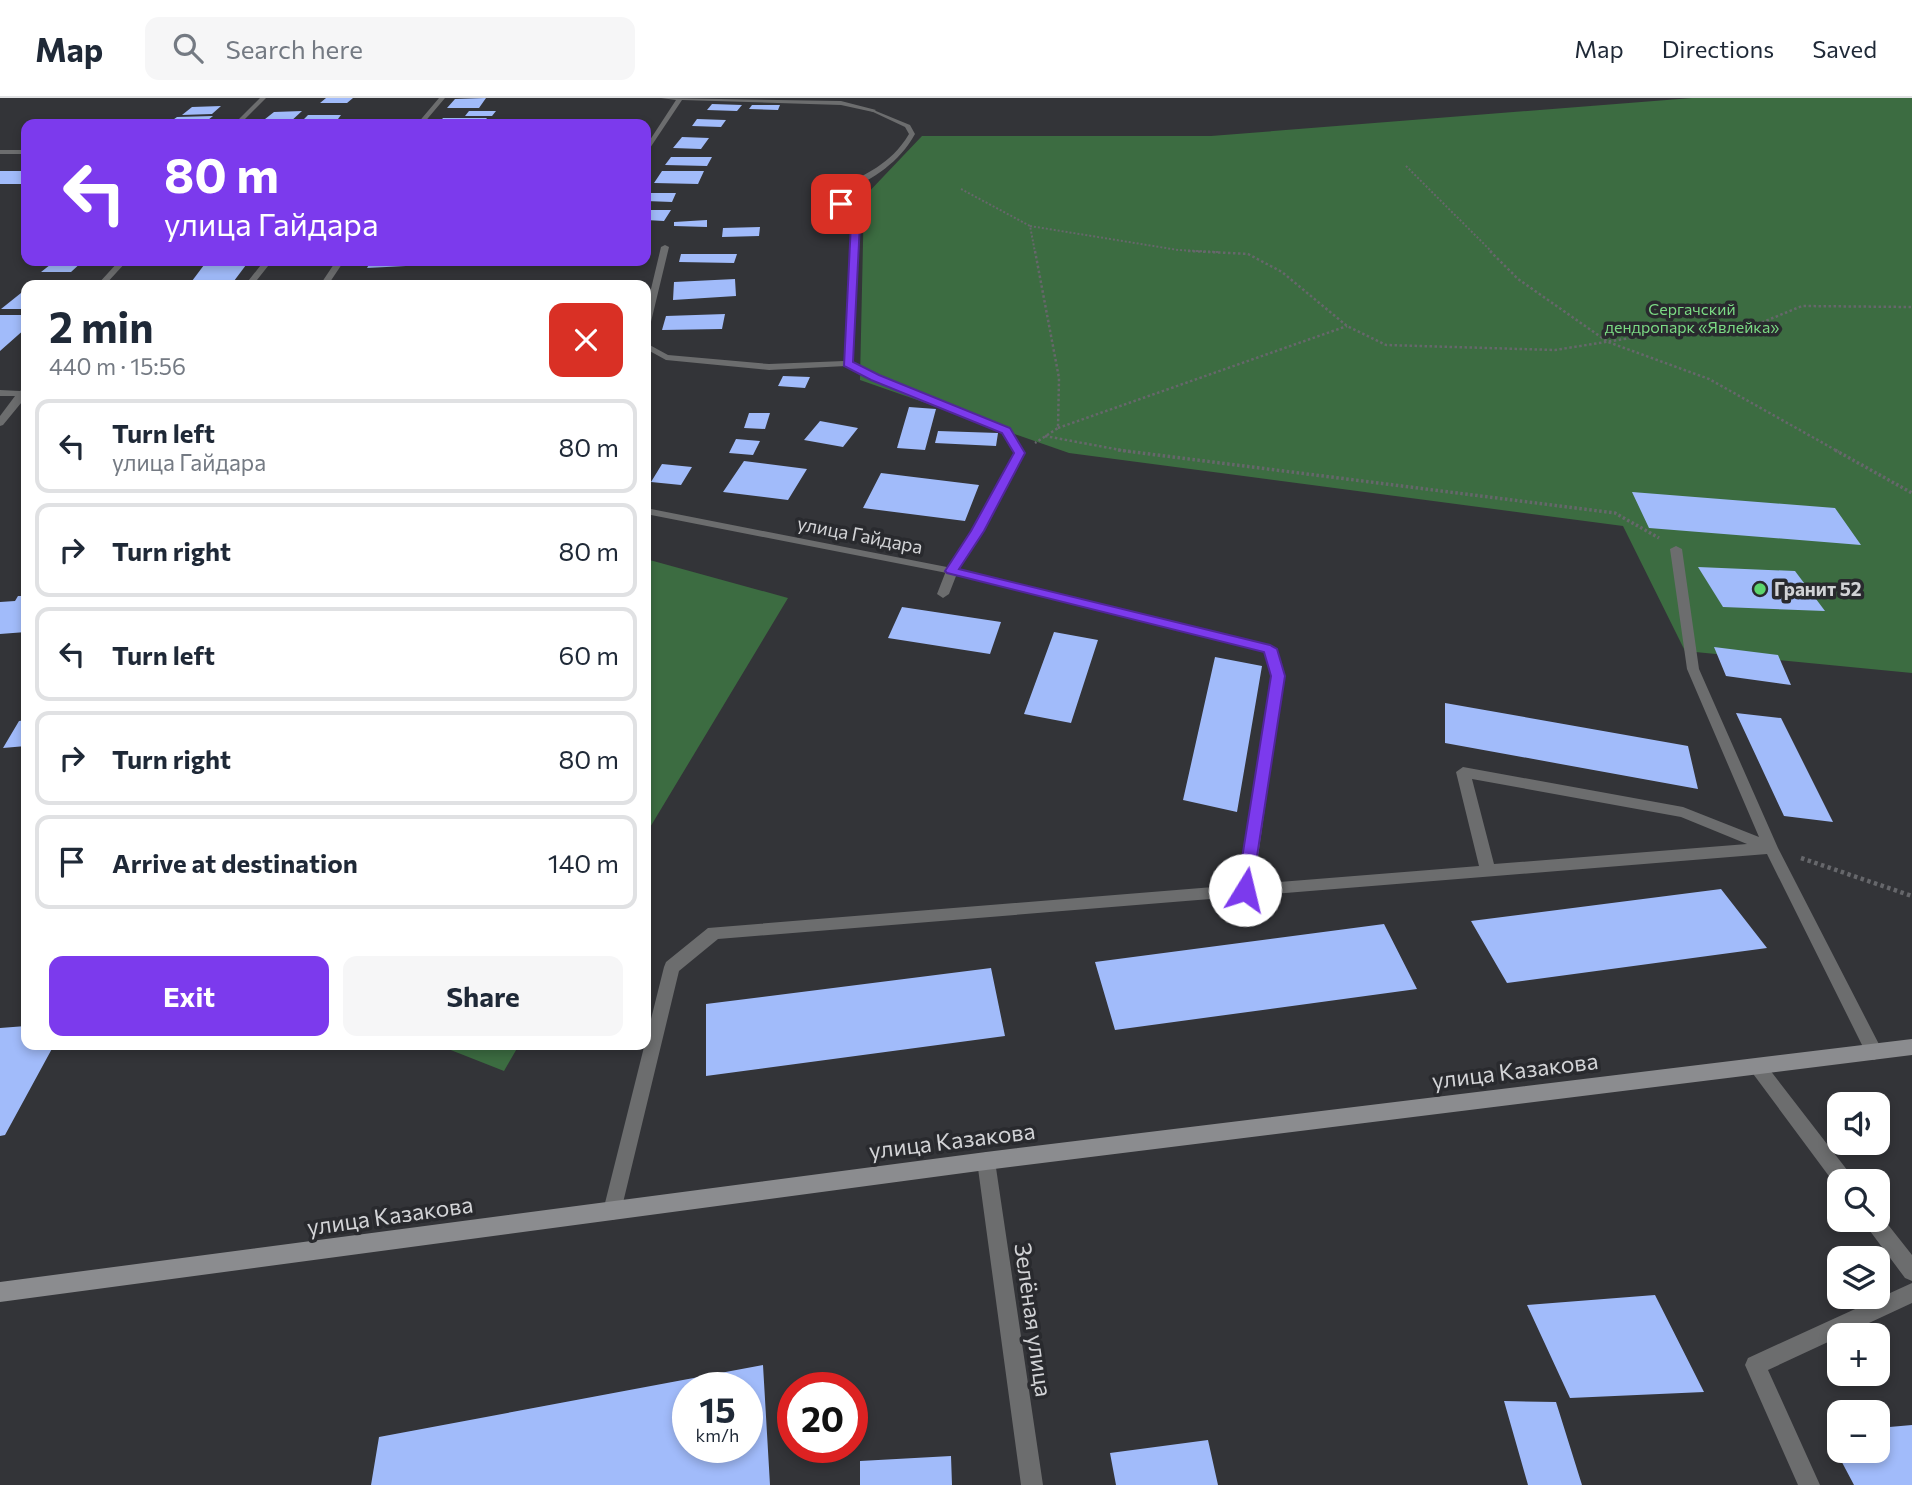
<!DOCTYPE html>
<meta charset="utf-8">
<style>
body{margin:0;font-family:Commissioner,sans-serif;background:#f6f6f7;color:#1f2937;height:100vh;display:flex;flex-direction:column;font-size:26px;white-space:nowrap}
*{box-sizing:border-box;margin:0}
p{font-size:23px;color:#747a83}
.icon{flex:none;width:38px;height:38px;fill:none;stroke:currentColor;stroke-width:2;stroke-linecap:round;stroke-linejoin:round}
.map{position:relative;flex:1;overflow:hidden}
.panel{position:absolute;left:21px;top:182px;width:630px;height:770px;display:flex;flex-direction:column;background:#fff;border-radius:14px;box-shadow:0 4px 10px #0003}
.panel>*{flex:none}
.banner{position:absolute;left:21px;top:21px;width:630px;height:147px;border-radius:14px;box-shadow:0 4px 10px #0003;background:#7c3aed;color:#fff;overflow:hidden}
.controls{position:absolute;left:1827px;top:994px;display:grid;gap:14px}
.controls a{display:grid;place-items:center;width:63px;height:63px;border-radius:14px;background:#fff;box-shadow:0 4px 10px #0003;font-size:35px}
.speed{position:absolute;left:672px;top:1274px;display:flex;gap:14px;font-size:35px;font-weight:700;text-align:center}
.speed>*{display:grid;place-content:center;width:91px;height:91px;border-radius:50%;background:#fff;box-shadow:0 4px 10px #0003;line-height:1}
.speed small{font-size:18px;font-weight:400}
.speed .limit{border:10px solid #d22;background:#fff;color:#111}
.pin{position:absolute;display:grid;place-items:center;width:60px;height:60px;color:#fff;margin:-30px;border-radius:14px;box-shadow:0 4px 10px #0006}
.me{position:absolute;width:77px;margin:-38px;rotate:9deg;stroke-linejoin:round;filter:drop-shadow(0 0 5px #0008)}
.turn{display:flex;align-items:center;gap:24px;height:147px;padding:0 28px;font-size:32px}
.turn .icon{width:91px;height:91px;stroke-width:2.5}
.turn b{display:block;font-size:49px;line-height:60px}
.round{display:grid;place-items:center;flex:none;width:74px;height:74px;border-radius:14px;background:#f6f6f7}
.summary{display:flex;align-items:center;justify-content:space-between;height:119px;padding:0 28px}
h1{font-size:42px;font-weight:700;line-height:52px}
.primary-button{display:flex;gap:14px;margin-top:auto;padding:14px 28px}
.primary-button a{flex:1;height:80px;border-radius:14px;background:#7c3aed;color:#fff;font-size:28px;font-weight:700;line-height:80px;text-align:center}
.primary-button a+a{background:#f6f6f7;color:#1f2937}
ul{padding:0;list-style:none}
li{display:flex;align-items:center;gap:21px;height:94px;margin:0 14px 10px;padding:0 14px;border:4px solid #e0e1e3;border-radius:14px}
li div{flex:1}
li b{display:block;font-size:26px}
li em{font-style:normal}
header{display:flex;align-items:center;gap:42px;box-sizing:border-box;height:98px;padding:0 35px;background:#fff;border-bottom:2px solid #e0e1e3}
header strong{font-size:33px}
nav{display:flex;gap:38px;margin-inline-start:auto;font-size:24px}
.search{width:490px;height:63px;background:#f6f6f7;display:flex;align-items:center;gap:18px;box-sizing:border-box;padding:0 24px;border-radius:14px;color:#747a83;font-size:26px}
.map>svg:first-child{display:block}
.green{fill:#3c6c41}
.building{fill:#a1bbfa;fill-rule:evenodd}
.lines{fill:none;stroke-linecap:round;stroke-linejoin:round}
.path-far3{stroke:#66676b;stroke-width:2;stroke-dasharray:2 2;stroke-linecap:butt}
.path-far2{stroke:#66676b;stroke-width:2.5;stroke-dasharray:2.5 2.5;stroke-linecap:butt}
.path-far1{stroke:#66676b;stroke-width:3.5;stroke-dasharray:2.5 2.5;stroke-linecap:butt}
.path{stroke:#66676b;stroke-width:4.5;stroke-dasharray:3.5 3.5;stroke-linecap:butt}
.lane{fill:#6c6d6e;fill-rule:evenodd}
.street{fill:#6c6d6e;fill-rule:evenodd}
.secondary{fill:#8b8c8f;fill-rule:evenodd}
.route{fill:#7c3aed;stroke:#51269a;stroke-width:2}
.poi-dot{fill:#5cd56d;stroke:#292a2e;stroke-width:2.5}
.labels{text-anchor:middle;stroke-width:7;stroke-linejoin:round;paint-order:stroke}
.far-park-label{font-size:16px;fill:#7bd984;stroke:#292a2e}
.street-label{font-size:19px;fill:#d2d3d6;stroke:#292a2e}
.poi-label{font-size:19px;font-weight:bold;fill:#d2d3d6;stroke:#292a2e;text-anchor:start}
.near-street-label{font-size:23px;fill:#d2d3d6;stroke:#292a2e}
</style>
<header>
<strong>Map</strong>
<div class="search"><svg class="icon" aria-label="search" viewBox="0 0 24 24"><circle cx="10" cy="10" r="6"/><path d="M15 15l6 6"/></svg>Search here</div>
<nav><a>Map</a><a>Directions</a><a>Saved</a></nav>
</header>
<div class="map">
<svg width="1912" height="1387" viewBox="0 0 1912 1387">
<rect width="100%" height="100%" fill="#333438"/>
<path class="green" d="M1692,0H1912V575L1685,553L1623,428L1069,355L860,282L864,99L922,38H1211Z
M646,461L788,500L646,736Z
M438,947H519L504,973Z"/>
<path class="building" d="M326,0H353L347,5H320Z
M486,0L479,10H447L455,1Z
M712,6L742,7L737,13L707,12Z
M752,7H780L778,12L749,11Z
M221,8L212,16L182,17L192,9Z
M302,13L289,25H260L274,14Z
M469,13H496L492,18H465Z
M308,17H341L338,21H316L334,22L330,26H299Z
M213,18L203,26H167L177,19Z
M443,20H487L483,25L438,26Z
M697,21L726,22L721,29L692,28Z
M682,39L709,40L701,51L673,50Z
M671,59H712L707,68L665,67Z
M0,73H26V86H0Z
M662,73H704L698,86L654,85Z
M646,95H676L672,104L646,103Z
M646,112H671L664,123L646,122Z
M707,122V129L674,128V124Z
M760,129L759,138L722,139L723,130Z
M681,156H737L734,165L679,164Z
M55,163H83L71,174H41Z
M207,163H249L231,187H189Z
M371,163H408L406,168L367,170Z
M735,181L736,198L673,202L674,184Z
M26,191V211H1Z
M725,216L722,231L662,232L666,218Z
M0,217H26V230L0,253Z
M783,278L810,279L805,290L778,288Z
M909,309L936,311L925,352L897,350Z
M749,315H770L765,331L744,330Z
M820,323L858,330L843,349L804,342Z
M938,333L998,335L996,348L935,345Z
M736,341L760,343L753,357L729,355Z
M744,363L807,371L788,402L723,394Z
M662,366L692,369L681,387L651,384Z
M881,375L979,387L965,423L863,410Z
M1632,394L1835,410L1861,447L1649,430Z
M1698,469L1795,473L1825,513L1723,509Z
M18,498H26V534L0,536V504L15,503Z
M902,509L1001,524L990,556L888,540Z
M1054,534L1098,542L1071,625L1024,616Z
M1714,549L1778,557L1791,587L1726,578Z
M1215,559L1262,568L1237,714L1183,702Z
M1445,605L1688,648L1698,691L1445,645Z
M1736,615L1781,620L1833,724L1784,718Z
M26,622V648L3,650L19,623Z
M1721,791L1767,850L1507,885L1471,823Z
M1384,826L1417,891L1115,932L1095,864Z
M991,870L1005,938L706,978V906Z
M26,928V947H54L5,1037L0,1038V930Z
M1655,1197L1704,1294L1570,1300L1527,1207Z
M763,1267L770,1387H371L379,1339ZM688,1290H747V1349H688Z
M1504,1303L1556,1304L1582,1387H1528Z
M1912,1327V1387H1854L1827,1336L1839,1334V1353H1878V1330Z
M1208,1342L1218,1387H1116L1110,1355Z
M951,1358L952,1387H860V1363Z"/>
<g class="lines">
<path class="path-far3" d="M1406,68L1492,154
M961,91L1030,128L1035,154
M1030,128L1178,152L1218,154"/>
<path class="path-far2" d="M1035,153L1059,280L1058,330L1035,345
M1188,153L1248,156L1282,174L1347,228L1386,247L1555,252L1656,236L1746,231L1802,208L1912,209
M1490,153L1518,181L1608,244L1709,281L1839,354
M1058,330L1347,228
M1045,338L1131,354"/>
<path class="path-far1" d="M1118,352L1615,415L1659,440
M1835,352L1912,395"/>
<path class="path" d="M1801,760L1912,798"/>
<path class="lane" d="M871,11L910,27L915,36C899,65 874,80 845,94V106L859,125L853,264L878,277L1009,331L1025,355L983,433L958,473L949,496L943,500L937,496L946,473L973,433L1015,355L1002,335L872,281L846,268L769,272L666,262L646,251V245L668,257L769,266L844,263L851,125L837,106V93C866,74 890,68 909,36L905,29L871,13Z
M665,147L669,149L650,228L646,231V212L661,149Z
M264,163H272L253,187H245Z
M1676,448L1682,451L1699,571L1778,750L1883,954L1880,959L1874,962L1868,959L1767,756L718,841L679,873L621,1113L619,1120L612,1122L605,1120L603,1113L664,869L666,864L708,830L1238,787L1272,578L1264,551L1266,548L1270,547L1276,551L1284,578L1254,786L1479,768L1456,674L1463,669L1683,709L1759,739L1687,571L1670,451ZM1472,681L1681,719L1747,746L1494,766Z
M1757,960L1763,963L1851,1077L1853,1083H1839V1090L1837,1089L1751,973L1748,968L1751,963Z
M1878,1114L1912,1157V1183L1905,1180L1867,1129L1865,1122H1878Z"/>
<path class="street" d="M260,0H266L240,26H234Z
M439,0H445L423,26H417Z
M661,0L841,3L876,12L873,14L841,7L682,2L648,53L646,54V48L676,2Z
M0,52H26V56H0Z
M119,163H127L105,187H97Z
M336,163H344L328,187H320Z
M26,288V299L3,327L0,328V318L15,298H0V292L20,293Z
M646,410L952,470L1270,547L1276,551L1270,555L952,476L646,416Z
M986,1054L992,1057L995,1063L1043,1387H1021L977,1063L980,1057Z
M1912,1185V1205L1768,1272L1820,1387H1798L1745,1267L1748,1260Z"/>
<path class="secondary" d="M1912,941V957L986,1072L0,1204V1184L986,1054Z"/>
</g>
<path class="route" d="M838,104H843L860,125L853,264L879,277L1010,330L1025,355L984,433L959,471L1270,547L1277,551L1285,578L1251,797H1239L1237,792L1271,578L1264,554L947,475L945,473L971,433L1014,355L1002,335L871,282L844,268L851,125Z"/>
<circle class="poi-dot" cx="1760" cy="491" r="7"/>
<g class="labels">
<g class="far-park-label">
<text x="1692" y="217">Сергачский<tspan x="1692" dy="18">дендропарк «Явлейка»</tspan></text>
</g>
<g class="street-label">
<text transform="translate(860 437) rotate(11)" y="7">улица Гайдара</text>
</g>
<g class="poi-label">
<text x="1774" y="498">Гранит 52</text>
</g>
<g class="near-street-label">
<text transform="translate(1515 973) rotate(-7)" y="8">улица Казакова</text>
<text transform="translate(952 1043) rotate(-7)" y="8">улица Казакова</text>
<text transform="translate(390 1118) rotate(-8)" y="8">улица Казакова</text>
<text transform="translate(1033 1222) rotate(82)" y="8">Зелёная улица</text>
</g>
</g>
</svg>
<div class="controls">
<a><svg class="icon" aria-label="sound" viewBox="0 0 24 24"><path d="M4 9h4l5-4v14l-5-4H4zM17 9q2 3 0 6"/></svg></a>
<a><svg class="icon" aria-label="search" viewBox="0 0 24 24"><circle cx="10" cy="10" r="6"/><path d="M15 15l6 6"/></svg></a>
<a><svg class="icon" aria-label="layers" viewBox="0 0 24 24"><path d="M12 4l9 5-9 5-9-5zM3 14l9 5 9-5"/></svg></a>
<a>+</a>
<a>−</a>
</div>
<div class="speed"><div>15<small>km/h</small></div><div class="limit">20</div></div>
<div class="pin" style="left:841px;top:106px;background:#d93025"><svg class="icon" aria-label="arrive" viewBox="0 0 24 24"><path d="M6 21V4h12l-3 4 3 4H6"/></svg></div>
<svg class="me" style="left:1245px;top:792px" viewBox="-20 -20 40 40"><circle r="19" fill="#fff"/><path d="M0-13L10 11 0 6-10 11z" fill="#7c3aed"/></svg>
<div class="banner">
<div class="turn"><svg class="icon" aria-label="left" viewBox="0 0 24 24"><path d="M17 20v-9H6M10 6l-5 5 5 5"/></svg><div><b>80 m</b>улица Гайдара</div></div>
</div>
<section class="panel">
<div class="summary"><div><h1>2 min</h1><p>440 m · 15:56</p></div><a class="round" style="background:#d93025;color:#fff"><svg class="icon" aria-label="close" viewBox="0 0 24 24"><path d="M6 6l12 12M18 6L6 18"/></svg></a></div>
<ul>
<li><svg class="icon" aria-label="left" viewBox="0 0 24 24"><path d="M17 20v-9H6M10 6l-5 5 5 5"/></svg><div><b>Turn left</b><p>улица Гайдара</p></div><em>80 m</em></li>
<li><svg class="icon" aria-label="right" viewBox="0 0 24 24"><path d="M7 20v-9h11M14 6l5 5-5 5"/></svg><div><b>Turn right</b></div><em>80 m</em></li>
<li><svg class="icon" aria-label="left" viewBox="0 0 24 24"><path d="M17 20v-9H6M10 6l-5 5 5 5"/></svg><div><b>Turn left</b></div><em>60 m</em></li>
<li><svg class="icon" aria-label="right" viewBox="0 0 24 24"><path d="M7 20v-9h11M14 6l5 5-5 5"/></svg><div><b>Turn right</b></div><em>80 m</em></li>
<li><svg class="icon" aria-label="arrive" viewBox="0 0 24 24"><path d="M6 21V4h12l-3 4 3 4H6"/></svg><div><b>Arrive at destination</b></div><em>140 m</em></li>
</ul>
<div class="primary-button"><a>Exit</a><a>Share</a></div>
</section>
</div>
